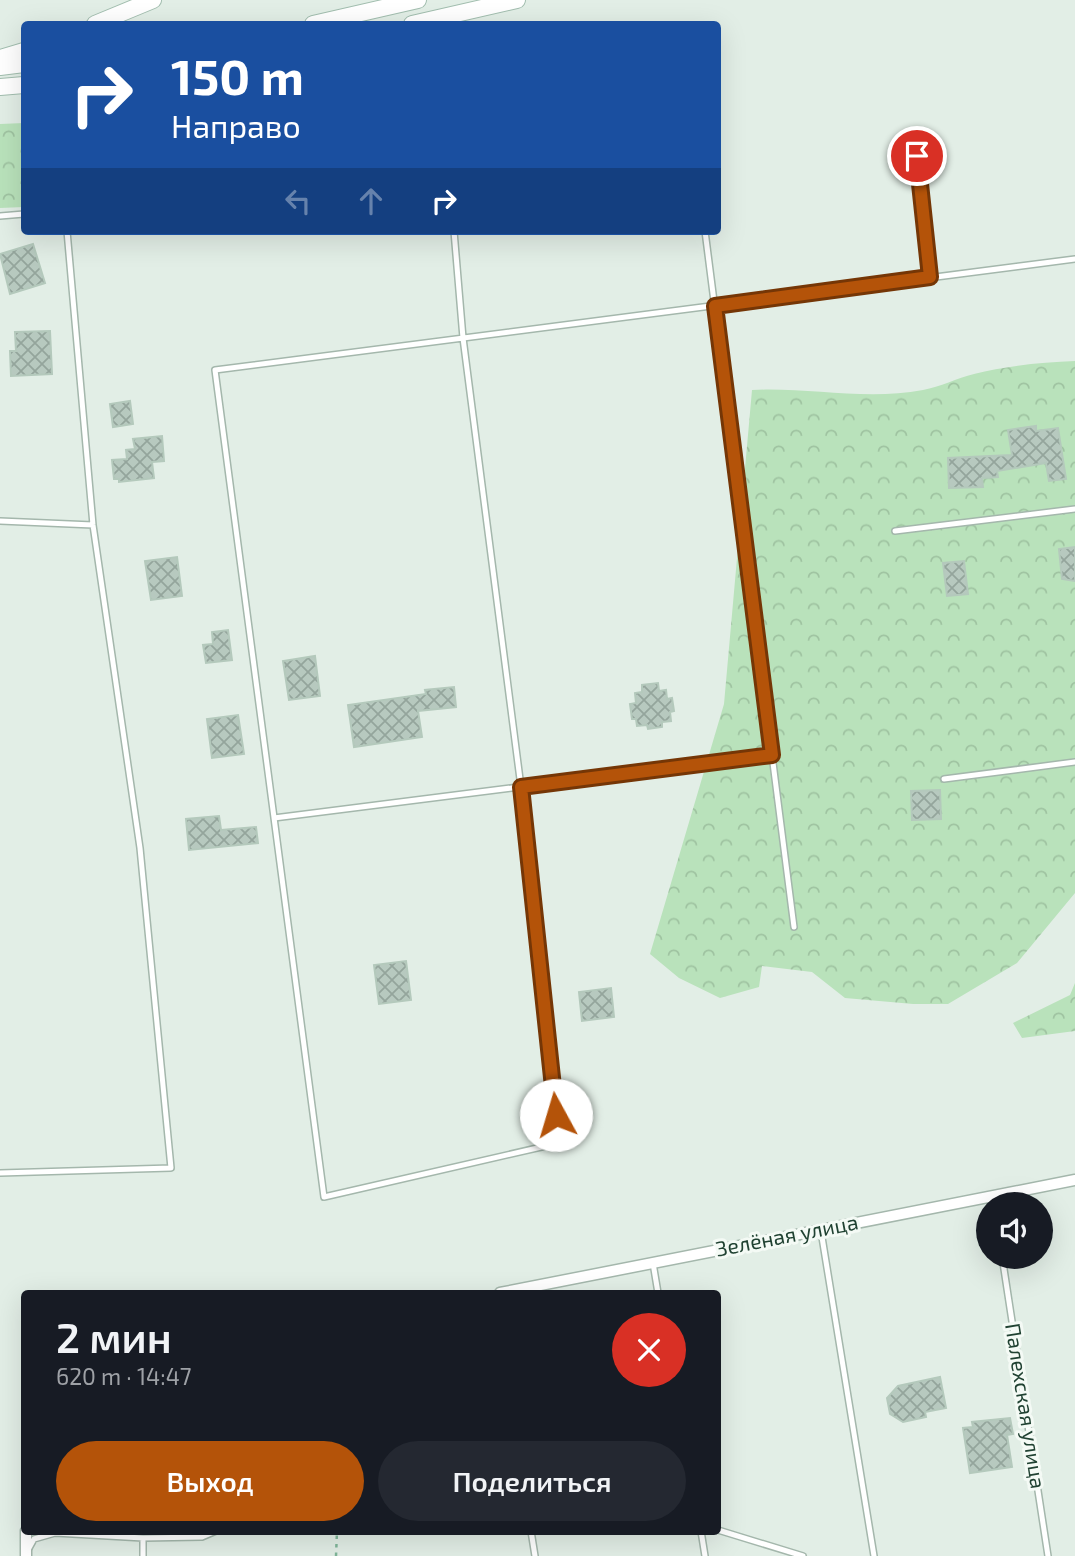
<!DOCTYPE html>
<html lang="ru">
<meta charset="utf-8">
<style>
body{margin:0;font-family:"Exo 2",sans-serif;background:#242831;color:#f1f3f6;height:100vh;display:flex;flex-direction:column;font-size:26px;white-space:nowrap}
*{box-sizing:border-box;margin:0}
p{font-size:23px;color:#9ea1a6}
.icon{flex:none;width:38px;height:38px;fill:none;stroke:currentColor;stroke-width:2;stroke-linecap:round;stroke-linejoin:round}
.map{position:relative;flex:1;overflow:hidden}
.sheet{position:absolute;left:21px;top:1290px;width:700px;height:245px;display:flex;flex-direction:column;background:#171b24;border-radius:7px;box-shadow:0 7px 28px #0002}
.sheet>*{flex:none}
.hud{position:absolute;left:21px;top:21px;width:700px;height:214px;border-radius:7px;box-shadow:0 7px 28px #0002;background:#1a4fa0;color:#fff;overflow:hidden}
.buttons{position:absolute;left:976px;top:1192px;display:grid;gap:14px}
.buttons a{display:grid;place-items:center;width:77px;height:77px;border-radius:50%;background:#171b24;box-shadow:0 7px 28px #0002;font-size:35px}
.pin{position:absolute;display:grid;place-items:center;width:60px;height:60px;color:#fff;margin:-30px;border:4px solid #fff;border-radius:50%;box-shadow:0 2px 7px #0007}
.me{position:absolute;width:77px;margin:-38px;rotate:354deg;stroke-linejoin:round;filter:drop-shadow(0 0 5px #0008)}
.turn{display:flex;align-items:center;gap:24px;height:147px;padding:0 35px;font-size:32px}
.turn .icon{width:91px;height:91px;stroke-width:2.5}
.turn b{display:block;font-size:49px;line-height:60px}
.lanes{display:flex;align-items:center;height:66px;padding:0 35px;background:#0003;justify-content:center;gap:35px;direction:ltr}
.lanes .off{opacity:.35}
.round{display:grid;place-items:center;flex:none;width:74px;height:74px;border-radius:37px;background:#242831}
.overview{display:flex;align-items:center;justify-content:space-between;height:119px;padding:0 35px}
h1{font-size:42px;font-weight:600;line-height:52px}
.button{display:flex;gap:14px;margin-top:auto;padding:14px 35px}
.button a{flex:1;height:80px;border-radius:42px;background:#b45309;color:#fff;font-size:28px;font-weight:600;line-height:80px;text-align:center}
.button a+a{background:#242831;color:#f1f3f6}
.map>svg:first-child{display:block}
.forest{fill:url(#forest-crowns)}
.building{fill:url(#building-cross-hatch);stroke:#b4c9bc;stroke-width:2}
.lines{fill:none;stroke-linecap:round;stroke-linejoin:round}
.lane-casing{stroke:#a4b7ac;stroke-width:8}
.street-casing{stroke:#a4b7ac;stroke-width:13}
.secondary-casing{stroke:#a2beaf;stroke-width:18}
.path{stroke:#7fb699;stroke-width:2.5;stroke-dasharray:3.5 5;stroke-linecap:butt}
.lane{stroke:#fff;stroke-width:5}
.street{stroke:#fff;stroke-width:10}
.secondary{stroke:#fff;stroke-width:16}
.route-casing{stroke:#753606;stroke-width:18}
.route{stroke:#b45309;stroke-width:12}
.labels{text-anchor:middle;stroke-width:6;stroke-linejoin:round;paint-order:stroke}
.street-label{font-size:21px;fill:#204232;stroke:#f4faf5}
</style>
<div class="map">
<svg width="1075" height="1556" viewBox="0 0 1075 1556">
<defs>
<pattern id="forest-crowns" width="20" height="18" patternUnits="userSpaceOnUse" patternTransform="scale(1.75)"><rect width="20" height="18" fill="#b9e2bb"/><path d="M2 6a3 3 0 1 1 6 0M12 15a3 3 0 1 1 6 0" fill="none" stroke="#9fc3a1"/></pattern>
<pattern id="building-cross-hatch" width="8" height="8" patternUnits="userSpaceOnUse" patternTransform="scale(1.75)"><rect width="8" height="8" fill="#b7c9bf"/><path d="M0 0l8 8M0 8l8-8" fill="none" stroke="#94a59c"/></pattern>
</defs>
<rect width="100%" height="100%" fill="#e2eee6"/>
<path class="forest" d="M24,123V207L0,208V124Z
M1075,361V893L1017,963L948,1004H913L845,998L812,972L762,966L759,987L720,998L679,978L650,954L724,704L752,390C808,387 866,401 923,390C940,387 957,378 974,374C1006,366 1042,362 1075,361Z
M1075,983V1031L1022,1038L1013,1023L1070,995Z"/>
<path class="building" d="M33,244L45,283L10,294L0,254Z
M50,331L52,374L11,376L10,351H16L15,332Z
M130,401L133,424L113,427L110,404Z
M1036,426V431L1058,428L1066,479L1049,481L1046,463L997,471L998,477L982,478L983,487L949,488L948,458L1012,455L1008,430Z
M162,436L164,461L152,462L154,478L119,482V479H114L112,460L127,459L126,450L135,449L133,439Z
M1075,547V581L1062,579L1059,549Z
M177,557L182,596L151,600L145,561Z
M964,561L968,594L947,596L943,563Z
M228,630L232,660L206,663L203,645L213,644L212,632Z
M315,656L320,696L289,700L283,661Z
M658,683L659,691L666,690L667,699L672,698L674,711L670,712L671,721L662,722V727L648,729L647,725L637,726L636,719H632L630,704L636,703L635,693L642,692V685Z
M454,687L456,707L418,711L422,737L354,747L348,705L426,694L425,690Z
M238,715L244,754L212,758L207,719Z
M940,790L941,819L912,820L911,791Z
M219,816L221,830L256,827L258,843L189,850L186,819Z
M406,961L411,1000L379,1004L374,965Z
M611,988L614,1017L582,1021L579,992Z
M940,1377L946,1408L925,1412L926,1417L903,1422L890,1414L887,1398L898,1386Z
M1010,1418L1013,1434L1007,1435L1012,1467L970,1473L963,1428L973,1427L972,1422Z"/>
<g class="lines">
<defs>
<path id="lane" d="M914,131L930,277
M0,216L24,214
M454,231L463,338L521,787L559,1143L324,1197L215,370L1075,259
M705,231L794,927
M0,521L93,525
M895,531L1075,509
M944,779L1075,762
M274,818L772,755
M0,1173L171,1168L140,848L93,525L67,231
M821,1231L874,1556
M1002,1256L1048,1556
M653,1263L658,1293
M718,1530L803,1556
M531,1531L535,1556
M701,1531L705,1556
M29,1548L34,1539L55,1533L143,1538
M143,1556V1538L202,1537L216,1531"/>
<path id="street" d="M500,1293L1075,1180
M26,1531V1556"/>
<path id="secondary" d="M95,24L153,0
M313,24L418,0
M412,24L517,0
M0,58L24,51
M0,67L24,64
M0,87L24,85"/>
</defs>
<use href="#lane" class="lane-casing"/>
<use href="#street" class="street-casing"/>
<use href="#secondary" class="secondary-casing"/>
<path class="path" d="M336,1556L337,1531"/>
<use href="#lane" class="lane"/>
<use href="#street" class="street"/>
<use href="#secondary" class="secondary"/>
</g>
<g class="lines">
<defs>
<path id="route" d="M556,1115L521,787L772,755L715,306L930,277L917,156"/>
</defs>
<use href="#route" class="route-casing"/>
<use href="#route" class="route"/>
</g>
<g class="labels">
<g class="street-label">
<text transform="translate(787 1236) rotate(-11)" y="7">Зелёная улица</text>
<text transform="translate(1025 1406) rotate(81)" y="7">Палехская улица</text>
</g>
</g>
</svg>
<div class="buttons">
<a><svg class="icon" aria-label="sound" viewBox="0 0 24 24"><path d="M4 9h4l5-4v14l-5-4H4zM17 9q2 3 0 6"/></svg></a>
</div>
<div class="pin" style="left:917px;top:156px;background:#d93025"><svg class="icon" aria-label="arrive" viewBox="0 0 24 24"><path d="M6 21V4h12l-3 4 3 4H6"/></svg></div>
<svg class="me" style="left:556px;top:1115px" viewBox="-20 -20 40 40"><circle r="19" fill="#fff"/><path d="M0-13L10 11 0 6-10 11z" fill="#b45309"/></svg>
<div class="hud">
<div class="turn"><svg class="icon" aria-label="right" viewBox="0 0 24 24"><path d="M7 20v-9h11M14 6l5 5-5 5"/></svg><div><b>150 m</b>Направо</div></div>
<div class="lanes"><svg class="icon off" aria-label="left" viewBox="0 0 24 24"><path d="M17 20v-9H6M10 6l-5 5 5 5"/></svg><svg class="icon off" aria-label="ahead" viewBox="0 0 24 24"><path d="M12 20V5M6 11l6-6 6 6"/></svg><svg class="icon" aria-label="right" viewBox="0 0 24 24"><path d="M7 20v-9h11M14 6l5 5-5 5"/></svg></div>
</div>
<section class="sheet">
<div class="overview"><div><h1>2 мин</h1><p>620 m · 14:47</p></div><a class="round" style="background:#d93025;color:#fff"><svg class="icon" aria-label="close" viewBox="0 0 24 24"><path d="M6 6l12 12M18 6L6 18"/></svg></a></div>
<div class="button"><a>Выход</a><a>Поделиться</a></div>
</section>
</div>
